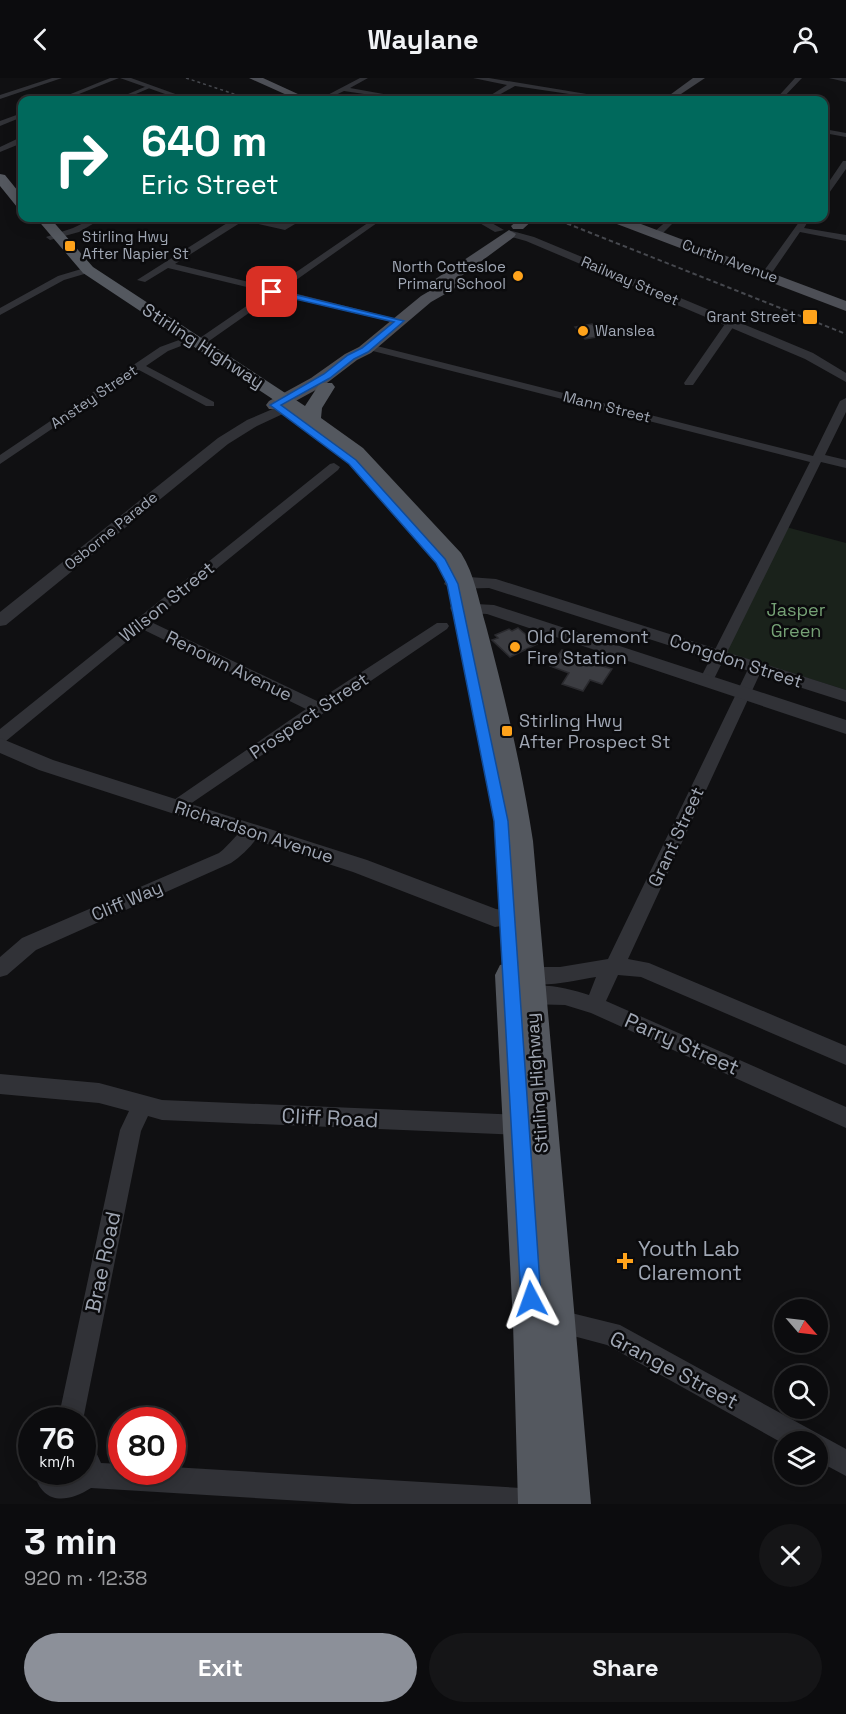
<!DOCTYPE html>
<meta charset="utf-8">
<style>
body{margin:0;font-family:"Space Grotesk",sans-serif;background:#151517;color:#f1f3f6;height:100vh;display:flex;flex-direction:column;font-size:22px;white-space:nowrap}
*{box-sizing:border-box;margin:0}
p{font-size:20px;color:#9a9b9e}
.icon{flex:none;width:33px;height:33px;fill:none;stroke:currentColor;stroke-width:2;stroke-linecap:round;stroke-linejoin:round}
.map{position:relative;height:1426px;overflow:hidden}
.sheet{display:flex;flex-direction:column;background:#0c0c0e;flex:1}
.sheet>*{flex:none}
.hud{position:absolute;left:18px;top:18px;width:810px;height:126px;border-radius:12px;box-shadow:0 3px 15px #0003,0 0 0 2px #2c2c2e;background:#00695c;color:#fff;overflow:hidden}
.needle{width:39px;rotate:118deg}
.fabs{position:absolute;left:774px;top:1221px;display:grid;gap:12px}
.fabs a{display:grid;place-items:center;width:54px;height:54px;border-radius:50%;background:#0c0c0e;box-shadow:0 3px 15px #0003,0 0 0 2px #2c2c2e;font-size:30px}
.speed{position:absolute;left:18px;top:1329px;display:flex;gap:12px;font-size:30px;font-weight:700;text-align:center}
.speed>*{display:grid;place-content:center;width:78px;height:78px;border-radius:50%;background:#0c0c0e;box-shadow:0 3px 15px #0003,0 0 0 2px #2c2c2e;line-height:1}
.speed small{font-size:15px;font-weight:400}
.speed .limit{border:9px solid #d22;background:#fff;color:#111}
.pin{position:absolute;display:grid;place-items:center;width:51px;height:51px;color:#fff;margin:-26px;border-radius:12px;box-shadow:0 3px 9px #0006}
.me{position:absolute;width:66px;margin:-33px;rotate:356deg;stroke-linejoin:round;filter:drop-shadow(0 0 4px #0008)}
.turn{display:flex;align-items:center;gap:21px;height:126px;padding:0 24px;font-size:27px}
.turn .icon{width:78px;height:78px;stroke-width:2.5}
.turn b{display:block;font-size:42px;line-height:51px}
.round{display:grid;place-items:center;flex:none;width:63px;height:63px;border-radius:32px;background:#151517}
.head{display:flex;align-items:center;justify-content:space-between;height:102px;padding:0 24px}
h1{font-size:36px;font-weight:700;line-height:45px}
.cta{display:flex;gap:12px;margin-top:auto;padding:12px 24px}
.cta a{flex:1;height:69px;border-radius:36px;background:#8c9099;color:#fff;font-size:24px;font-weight:700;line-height:69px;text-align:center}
.cta a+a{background:#151517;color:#f1f3f6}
header{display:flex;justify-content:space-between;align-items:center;height:78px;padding:0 24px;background:#0c0c0e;font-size:27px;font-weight:700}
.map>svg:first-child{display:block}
.green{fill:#1a221b}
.building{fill:#3c3d42;stroke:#2a2a2e;stroke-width:1.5}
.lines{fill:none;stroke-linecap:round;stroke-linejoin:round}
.minor{fill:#313237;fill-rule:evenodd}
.tertiary{fill:#313237;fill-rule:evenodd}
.secondary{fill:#3f4147;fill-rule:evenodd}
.primary{fill:#4d4f56;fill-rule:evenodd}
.trunk{fill:#54585f;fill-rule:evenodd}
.rail-far1{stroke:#46484e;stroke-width:1.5;stroke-dasharray:3 3;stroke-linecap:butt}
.rail{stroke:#46484e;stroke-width:2;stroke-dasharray:4.5 3;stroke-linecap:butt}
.route{fill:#1a73e8;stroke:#114b97;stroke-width:1.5}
.poi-dot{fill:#ffa31b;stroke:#0b0b0d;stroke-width:2}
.labels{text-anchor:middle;stroke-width:5;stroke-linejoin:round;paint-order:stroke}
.far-poi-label{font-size:15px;fill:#a0a7b4;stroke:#0b0b0d;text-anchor:start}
.far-street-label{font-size:15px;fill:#a0a7b4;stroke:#0b0b0d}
.street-label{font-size:18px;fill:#a0a7b4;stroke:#0b0b0d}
.park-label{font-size:18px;fill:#75a175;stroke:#0b0b0d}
.poi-label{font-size:18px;fill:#a0a7b4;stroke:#0b0b0d;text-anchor:start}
.near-street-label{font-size:21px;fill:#a0a7b4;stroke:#0b0b0d}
.near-poi-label{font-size:21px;fill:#a0a7b4;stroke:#0b0b0d;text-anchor:start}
</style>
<header><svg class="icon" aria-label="back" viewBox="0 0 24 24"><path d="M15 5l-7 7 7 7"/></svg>Waylane<svg class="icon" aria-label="person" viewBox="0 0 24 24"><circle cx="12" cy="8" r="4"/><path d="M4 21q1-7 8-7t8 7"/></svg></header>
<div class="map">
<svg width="846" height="1426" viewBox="0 0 846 1426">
<rect width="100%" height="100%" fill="#101012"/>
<path class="green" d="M786,449L846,465V612L724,574Z"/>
<path class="building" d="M592,246L603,258L585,261L575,249Z
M518,550L537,566L510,579L492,562L498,560L495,557L509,551L512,553Z
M562,572L581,579L580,581L612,591L602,606L590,602L583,613L562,606L569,595L550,588Z"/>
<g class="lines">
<path class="minor" d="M52,0H62L0,21V17Z
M110,0H119L64,22H56Z
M360,0H368L350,10L417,22H404L344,13L325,22H318Z
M473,0H489L623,22H610L515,8L490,22H483L507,7Z
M795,0H802L781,22H775Z
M829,0H846V4Z
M147,8L152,9L122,22H114Z
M22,35V39L0,48V43Z
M824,51L846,55V59L824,55Z
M19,60H22V65L0,74V69Z
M843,83H846V91L827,118H824V111Z
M94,140H103L79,154L50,162L46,159L73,150Z
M235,140H243V143L175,186L273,210L375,140H384L282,212L405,243L400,246L276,216L202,268H194V264L267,214L168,190L145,204L137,202Z
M250,140L284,146L296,140H305L285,152L250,144Z
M670,140H678L660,158H654V154Z
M802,140H810L804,150L846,157V163L800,154L769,199H763L761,197Z
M88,189L93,192L91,194L64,202L0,237V230L58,198Z
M727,243L736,245L693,307H685L684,305Z
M190,258L195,261L194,263L168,273L146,288L214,324V328H206L139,292L0,386V377L160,269Z
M369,266L813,378L840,323L846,320V334L825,377L846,382V390L821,384L713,603L706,608L699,603L810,384L365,271L364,269Z
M334,385L340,389L338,392L151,544L317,623L437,545H447L449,548L447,551L177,735L171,734L169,729L171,724L306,631L142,551L6,663L0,665V651L330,386Z
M756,584L763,589L628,881L649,885L846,968V987L641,899L618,897L606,923L846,1029V1050L591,935L565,927L524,926L517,923L514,917L517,911C539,903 568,910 589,917L596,899C572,903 541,911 517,903L514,897L517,891L524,889H560L608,881L749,589Z
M252,746L258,748L261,753C254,766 243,777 231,785L36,872L7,897L0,899V879L22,860L219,775C230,767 239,751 252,746Z
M0,996L99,1005L162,1022L519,1037L526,1040L530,1047L526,1054L519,1057L162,1042L148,1038L141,1053L83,1342H58L120,1052L129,1033L99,1025L0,1016Z
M555,1231L620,1247L846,1371V1398L818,1383V1364H784V1366L607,1267L547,1251L543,1243L547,1235Z
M82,1359L91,1363L101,1385L122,1386V1394H172V1389L538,1411L547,1415L551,1424L550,1426H352L91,1410C66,1426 41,1426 34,1394H60L65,1396L82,1394Z"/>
<path class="tertiary" d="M120,0H131L192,22H182Z
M471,140H483L504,152L495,154Z
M512,153L534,159L813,275L846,295V304L805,281L526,163L508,158V154Z
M282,327L289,331L287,334L257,348L228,366L6,547L0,548V534L218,360L247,342Z
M469,499L496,501L846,612V624L489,510L452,511L444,506L446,502Z
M458,525L494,527L846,642V656L487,536L452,534L450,530L452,526Z
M0,660L53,682L367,782L496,831L515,834L518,840L515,846L495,849L353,794L39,692L0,675Z"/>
<path class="secondary" d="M693,0H705L672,22H663Z"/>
<path class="primary" d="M249,0H263L311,22H298Z
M520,140H535L523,151H513L511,148Z
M607,140H625L846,223V233L609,143Z
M509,152L516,156L514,159L460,199L454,211L431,224L371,275L357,282L323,308L281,331H269L266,327L269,323L311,300L345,276L359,269L421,218L438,208L431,204Z"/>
<path class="trunk" d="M0,96L5,97L22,118V130L17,129L0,108Z
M36,140H50L93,189L305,328L320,305H332L335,309L322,330L321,340L363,370L461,475C475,497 479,524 486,548C505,619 522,691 533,763L591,1426H518L513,1244L495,897L500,887L513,884C509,826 507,768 498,710C487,637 466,563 448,491L444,483L349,378L271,320L83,195Z"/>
<path class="rail-far1" d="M186,0L252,22"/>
<path class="rail" d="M553,140L846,256"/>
</g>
<path class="route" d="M272,211L404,243L368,274L354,281L330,300L281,327L356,382L445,481L458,506L508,743L541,1221L538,1228L531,1231L524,1228L521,1221L494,743L447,506L436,485L349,386L270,327L324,296L348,277L362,270L394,244L269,215V212Z"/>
<g class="poi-dot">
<rect x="64" y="162" width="12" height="12" rx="3"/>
<circle cx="518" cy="198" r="6"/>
<rect x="802" y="231" width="16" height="16" rx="3"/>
<circle cx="583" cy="253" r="6"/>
<circle cx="515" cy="569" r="6"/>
<rect x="501" y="647" width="12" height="12" rx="3"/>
<path d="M622 1174h6v6h6v6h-6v6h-6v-6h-6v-6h6z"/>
</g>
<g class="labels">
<g class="far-poi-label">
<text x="82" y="164">Stirling Hwy<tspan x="82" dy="17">After Napier St</tspan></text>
<text x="506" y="194" text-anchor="end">North Cottesloe<tspan x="506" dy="17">Primary School</tspan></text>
<text x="796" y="244" text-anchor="end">Grant Street</text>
<text x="595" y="258">Wanslea</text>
</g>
<g class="far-street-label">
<text transform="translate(730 183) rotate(20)" y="5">Curtin Avenue</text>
<text transform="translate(630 203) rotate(23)" y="5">Railway Street</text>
<text transform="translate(94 319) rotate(-34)" y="5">Anstey Street</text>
<text transform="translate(607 329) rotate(14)" y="5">Mann Street</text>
<text transform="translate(111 453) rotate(-39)" y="5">Osborne Parade</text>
</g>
<g class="street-label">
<text transform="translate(203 268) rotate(33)" y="6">Stirling Highway</text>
<text transform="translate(167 524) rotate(-39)" y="6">Wilson Street</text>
<text transform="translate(736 583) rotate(18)" y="6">Congdon Street</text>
<text transform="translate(229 588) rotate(26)" y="6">Renown Avenue</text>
<text transform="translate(309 638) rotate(-34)" y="6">Prospect Street</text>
<text transform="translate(254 754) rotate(18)" y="6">Richardson Avenue</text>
<text transform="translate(676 759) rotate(-65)" y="6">Grant Street</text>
<text transform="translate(127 823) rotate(-23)" y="6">Cliff Way</text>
<text transform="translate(537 1005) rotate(-94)" y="6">Stirling Highway</text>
</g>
<g class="park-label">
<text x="796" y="538">Jasper<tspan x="796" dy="21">Green</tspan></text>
</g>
<g class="poi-label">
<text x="527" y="565">Old Claremont<tspan x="527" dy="21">Fire Station</tspan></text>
<text x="519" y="649">Stirling Hwy<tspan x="519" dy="21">After Prospect St</tspan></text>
</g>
<g class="near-street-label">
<text transform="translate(682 966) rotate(24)" y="7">Parry Street</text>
<text transform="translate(330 1040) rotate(3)" y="7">Cliff Road</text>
<text transform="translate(103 1184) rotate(-78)" y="7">Brae Road</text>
<text transform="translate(674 1292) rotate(28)" y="7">Grange Street</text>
</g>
<g class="near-poi-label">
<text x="638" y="1178">Youth Lab<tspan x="638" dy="24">Claremont</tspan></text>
</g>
</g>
</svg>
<div class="fabs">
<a><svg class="needle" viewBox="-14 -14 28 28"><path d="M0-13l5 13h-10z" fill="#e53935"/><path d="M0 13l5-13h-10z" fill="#9a9b9e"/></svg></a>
<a><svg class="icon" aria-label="search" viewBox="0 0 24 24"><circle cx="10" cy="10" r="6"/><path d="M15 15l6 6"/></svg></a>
<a><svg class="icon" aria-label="layers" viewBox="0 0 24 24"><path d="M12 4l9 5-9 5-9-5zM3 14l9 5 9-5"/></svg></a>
</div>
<div class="speed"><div>76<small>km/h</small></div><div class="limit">80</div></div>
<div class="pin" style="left:272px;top:214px;background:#d93025"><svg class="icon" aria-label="arrive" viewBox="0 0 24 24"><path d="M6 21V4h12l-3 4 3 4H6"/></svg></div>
<svg class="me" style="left:531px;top:1221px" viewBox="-20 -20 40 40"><path d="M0-17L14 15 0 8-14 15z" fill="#1a73e8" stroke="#fff" stroke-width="4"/></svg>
<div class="hud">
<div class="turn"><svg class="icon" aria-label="right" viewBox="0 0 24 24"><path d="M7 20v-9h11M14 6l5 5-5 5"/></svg><div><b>640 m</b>Eric Street</div></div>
</div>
</div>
<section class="sheet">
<div class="head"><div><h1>3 min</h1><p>920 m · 12:38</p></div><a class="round"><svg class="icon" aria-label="close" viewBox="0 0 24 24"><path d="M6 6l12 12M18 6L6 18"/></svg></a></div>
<div class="cta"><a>Exit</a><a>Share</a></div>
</section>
